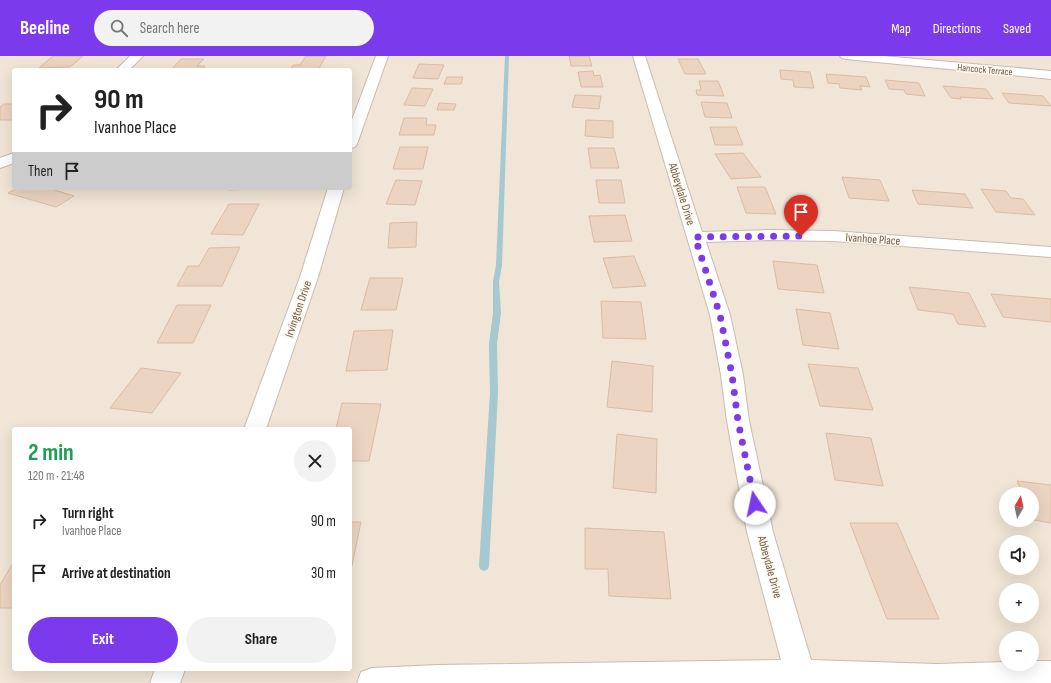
<!DOCTYPE html>
<meta charset="utf-8">
<style>
body{margin:0;font-family:"Sofia Sans Condensed",sans-serif;background:#f2f2f2;color:#222;height:100vh;display:flex;flex-direction:column;font-size:15px;white-space:nowrap}
*{box-sizing:border-box;margin:0}
p{font-size:13px;color:#767676}
.icon{flex:none;width:22px;height:22px;fill:none;stroke:currentColor;stroke-width:2;stroke-linecap:round;stroke-linejoin:round}
.map{position:relative;flex:1;overflow:hidden}
.drawer{position:absolute;left:12px;top:371px;width:340px;height:244px;display:flex;flex-direction:column;background:#fff;border-radius:4px;box-shadow:0 4px 16px #0002}
.drawer>*{flex:none}
.hud{position:absolute;left:12px;top:12px;width:340px;height:122px;border-radius:4px;box-shadow:0 4px 16px #0002;background:#fff;color:#222;overflow:hidden}
.needle{width:26px;rotate:9deg}
.fabs{position:absolute;left:999px;top:431px;display:grid;gap:8px}
.fabs a{display:grid;place-items:center;width:40px;height:40px;border-radius:50%;background:#fff;box-shadow:0 4px 16px #0002;font-size:20px}
.pin{position:absolute;display:grid;place-items:center;width:34px;height:34px;color:#fff;margin:-41px -17px;border-radius:50% 50% 50% 0;rotate:-45deg;box-shadow:0 0 4px #0007}
.pin .icon{rotate:45deg}
.me{position:absolute;width:44px;margin:-22px;rotate:349deg;stroke-linejoin:round;filter:drop-shadow(0 0 3px #0008)}
.turn{display:flex;align-items:center;gap:14px;height:84px;padding:0 16px;font-size:18px}
.turn .icon{width:52px;height:52px;stroke-width:2.5}
.turn b{display:block;font-size:28px;line-height:34px}
.then{display:flex;align-items:center;height:38px;padding:0 16px;background:#0003;gap:8px;font-size:15px}
.round{display:grid;place-items:center;flex:none;width:42px;height:42px;border-radius:21px;background:#f2f2f2}
.headline{display:flex;align-items:center;justify-content:space-between;height:68px;padding:0 16px}
h1{font-size:24px;font-weight:700;line-height:30px;color:#1e9e55}
.action{display:flex;gap:8px;margin-top:auto;padding:8px 16px}
.action a{flex:1;height:46px;border-radius:24px;background:#7c3aed;color:#fff;font-size:16px;font-weight:700;line-height:46px;text-align:center}
.action a+a{background:#f2f2f2;color:#222}
ul{padding:0;list-style:none}
li{display:flex;align-items:center;gap:12px;height:52px;padding:0 16px}
li div{flex:1}
li b{display:block;font-size:15px}
li em{font-style:normal}
header{display:flex;align-items:center;gap:24px;box-sizing:border-box;height:56px;padding:0 20px;background:#7c3aed;color:#fff}
header strong{font-size:19px}
nav{display:flex;gap:22px;margin-inline-start:auto;font-size:14px}
.search{width:280px;height:36px;background:#f2f2f2;display:flex;align-items:center;gap:10px;box-sizing:border-box;padding:0 14px;border-radius:22px;color:#767676;font-size:15px}
.map>svg:first-child{display:block}
.residential{fill:#f0e5d6;fill-rule:evenodd}
.lines{fill:none;stroke-linecap:round;stroke-linejoin:round}
.stream{fill:#a5c8d1;fill-rule:evenodd}
.building{fill:#ebd4c1;stroke:#dcbca4}
.street-casing{stroke:#cabbae;stroke-width:2}
.street{fill:#fff;fill-rule:evenodd}
.route{stroke:#7c3aed;stroke-width:7;stroke-dasharray:0 12.6}
.labels{text-anchor:middle;stroke-width:3;stroke-linejoin:round;paint-order:stroke}
.far-street-label{font-size:10px;fill:#705c4e;stroke:#fdf7ec}
.street-label{font-size:12px;fill:#705c4e;stroke:#fdf7ec}
</style>
<header>
<strong>Beeline</strong>
<div class="search"><svg class="icon" aria-label="search" viewBox="0 0 24 24"><circle cx="10" cy="10" r="6"/><path d="M15 15l6 6"/></svg>Search here</div>
<nav><a>Map</a><a>Directions</a><a>Saved</a></nav>
</header>
<div class="map">
<svg width="1051" height="627" viewBox="0 0 1051 627">
<rect width="100%" height="100%" fill="#f9f3e6"/>
<path class="residential" d="M0,0H1051V627H0ZM14,14H350V132H14ZM14,373H350V613H14ZM1006,438H1032V464H1006ZM1006,486H1032V512H1006ZM1006,534H1032V560H1006ZM1006,582H1032V608H1006Z"/>
<g class="lines">
<path class="stream" d="M505,0H509L502,209L499,226L501,257L497,288L498,337L489,510L488,513L484,515L480,513L479,510L490,337L489,288L493,257V226L496,209Z"/>
</g>
<path class="building" d="M53,0H83L70,11L39,12Z
M306,0H326L318,14H290L293,9H300Z
M569,0H589L592,10H571Z
M181,3H204L197,10H205L202,14H211H171Z
M678,3H698L706,18H685Z
M419,8L444,9L438,23L413,22Z
M780,14L810,16L814,32L794,31L793,24L781,23Z
M593,15L594,20L600,19L603,31H581L578,16Z
M826,18L866,21L870,31L860,30L862,34L840,32L839,28L828,27Z
M447,21H463L461,28H444Z
M885,24L919,27L925,40L906,38L904,34L889,33Z
M699,25H718L724,40L697,39L696,34H701Z
M943,30L986,33L993,43L960,41L961,43L951,42Z
M412,32L433,33L425,50L404,49Z
M1002,37L1043,40L1051,50L1009,47Z
M575,39L601,40L599,53L572,51Z
M701,46L727,47L732,62L705,61Z
M439,47L456,48L454,54H437Z
M4,48H14V62L12,64H0V51Z
M404,62H427L426,69H436L434,79H399Z
M586,64L613,65V82L585,80Z
M710,71H736L743,89H715Z
M400,91H428L423,113H393Z
M588,92H614L619,112H591Z
M743,97L761,121L731,123L715,98Z
M842,121L880,124L889,145L849,142Z
M396,124L422,125L415,149L386,148Z
M596,124H621L625,147H599Z
M737,131H765L776,158L746,157Z
M18,132H48L74,140L56,151L8,137Z
M229,132H263L262,133L228,134Z
M981,133L1006,135L1011,142L1023,143L1035,159L996,156Z
M912,134L965,138L973,152L918,148Z
M229,148H259L243,179L211,178Z
M625,159L632,185L594,186L589,160Z
M417,166L416,191L388,192L390,167Z
M240,191L222,230H177L188,210H199L209,192Z
M634,200L646,230L613,232L603,202Z
M773,205L817,209L824,237L778,233Z
M370,222H403L396,254H361Z
M909,231L969,237L986,271L958,268L953,258L918,254Z
M991,238L1051,243V266L1003,261Z
M601,245L641,246L646,283L603,282Z
M177,249H211L193,287H157Z
M796,253L830,257L839,293L803,289Z
M393,274L387,314L346,315L354,275Z
M612,305L653,310L652,356L607,351Z
M808,308L858,312L873,354L820,350Z
M141,312L181,317L152,357L110,352Z
M342,347L381,348L369,405H350V373H336Z
M826,377L871,382L883,430L835,424Z
M617,378L657,383L656,437L613,432Z
M1017,425L1051,429V467L1034,464L1032,460V438H1023Z
M350,466H361L350,519Z
M850,467H897L939,563H887Z
M585,472L664,476L671,543L609,540L608,513H585Z
M13,507L14,552H0V529Z"/>
<g class="lines">
<defs>
<path id="street" d="M130,0H143L129,14H116Z
M376,0H388L357,88L355,91L350,92V69Z
M633,0H645L702,176L769,174L833,175L1051,191V201L833,185L769,184L706,186L730,259L743,319L749,365L773,476L811,604L936,608L1006,606V608H1032V605H1051V627H357L361,616L372,612L438,609L781,604L747,476L727,365L721,319L710,259Z
M840,0H883L1051,15V23L846,3L842,2Z
M14,97V107L0,112V102Z
M328,132H344L318,221L266,373H244L300,221Z
M155,613H185L180,627H150Z"/>
</defs>
<use href="#street" class="street-casing"/>
<use href="#street" class="street"/>
</g>
<g class="lines">
<path class="route" d="M755,448L738,365L732,319L720,259L695,181L801,180"/>
</g>
<g class="labels">
<g class="far-street-label">
<text transform="translate(985 13) rotate(5)" y="4">Hancock Terrace</text>
</g>
<g class="street-label">
<text transform="translate(682 138) rotate(73)" y="4">Abbeydale Drive</text>
<text transform="translate(873 183) rotate(4)" y="4">Ivanhoe Place</text>
<text transform="translate(298 253) rotate(-71)" y="4">Irvington Drive</text>
<text transform="translate(770 511) rotate(75)" y="4">Abbeydale Drive</text>
</g>
</g>
</svg>
<div class="fabs">
<a><svg class="needle" viewBox="-14 -14 28 28"><path d="M0-13l5 13h-10z" fill="#e53935"/><path d="M0 13l5-13h-10z" fill="#767676"/></svg></a>
<a><svg class="icon" aria-label="sound" viewBox="0 0 24 24"><path d="M4 9h4l5-4v14l-5-4H4zM17 9q2 3 0 6"/></svg></a>
<a>+</a>
<a>−</a>
</div>
<div class="pin" style="left:801px;top:180px;background:#d93025"><svg class="icon" aria-label="arrive" viewBox="0 0 24 24"><path d="M6 21V4h12l-3 4 3 4H6"/></svg></div>
<svg class="me" style="left:755px;top:448px" viewBox="-20 -20 40 40"><circle r="19" fill="#fff"/><path d="M0-13L10 11 0 6-10 11z" fill="#7c3aed"/></svg>
<div class="hud">
<div class="turn"><svg class="icon" aria-label="right" viewBox="0 0 24 24"><path d="M7 20v-9h11M14 6l5 5-5 5"/></svg><div><b>90 m</b>Ivanhoe Place</div></div>
<div class="then">Then<svg class="icon" aria-label="arrive" viewBox="0 0 24 24"><path d="M6 21V4h12l-3 4 3 4H6"/></svg></div>
</div>
<section class="drawer">
<div class="headline"><div><h1>2 min</h1><p>120 m · 21:48</p></div><a class="round"><svg class="icon" aria-label="close" viewBox="0 0 24 24"><path d="M6 6l12 12M18 6L6 18"/></svg></a></div>
<ul>
<li><svg class="icon" aria-label="right" viewBox="0 0 24 24"><path d="M7 20v-9h11M14 6l5 5-5 5"/></svg><div><b>Turn right</b><p>Ivanhoe Place</p></div><em>90 m</em></li>
<li><svg class="icon" aria-label="arrive" viewBox="0 0 24 24"><path d="M6 21V4h12l-3 4 3 4H6"/></svg><div><b>Arrive at destination</b></div><em>30 m</em></li>
</ul>
<div class="action"><a>Exit</a><a>Share</a></div>
</section>
</div>
